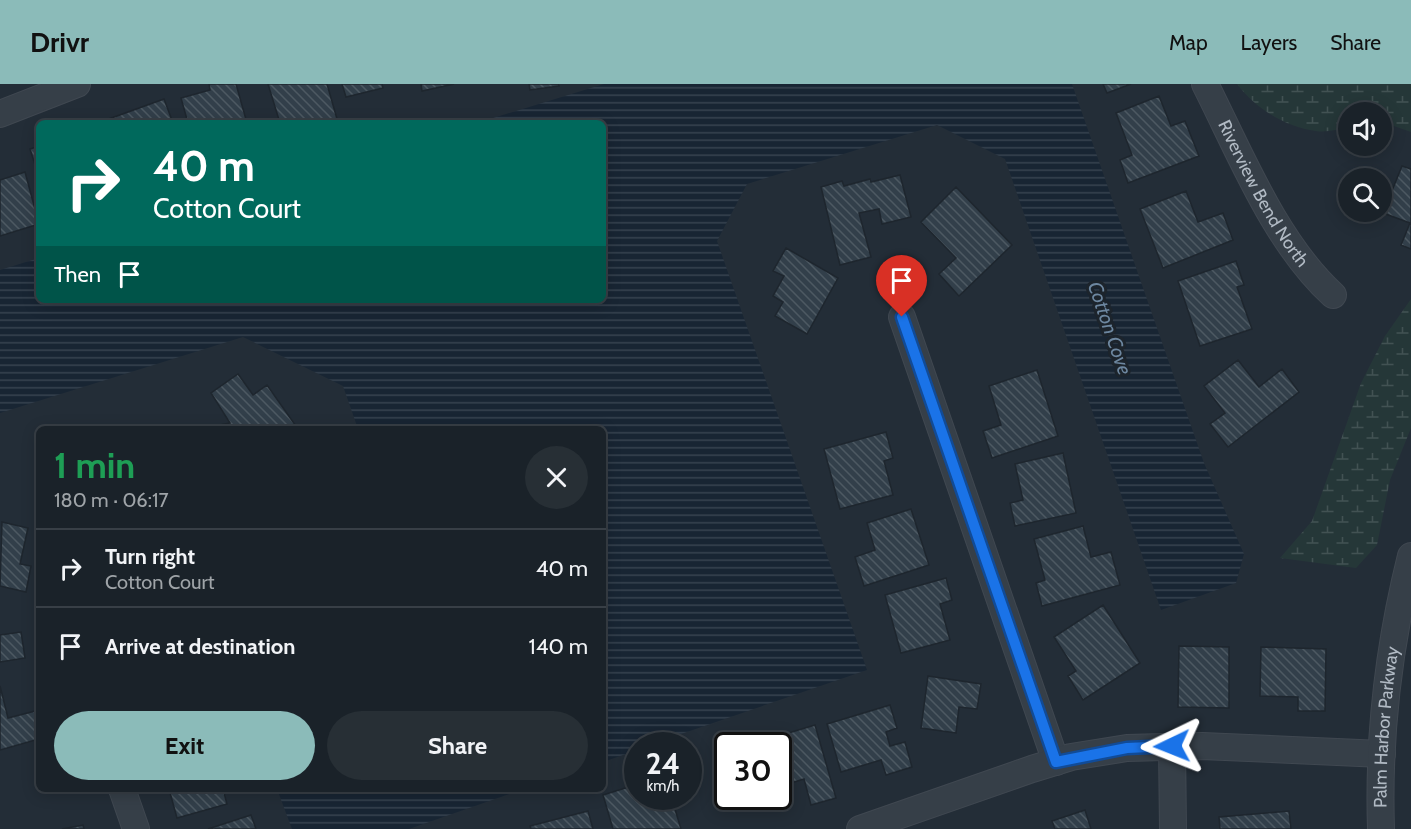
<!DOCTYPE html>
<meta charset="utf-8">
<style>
body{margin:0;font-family:Cabin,sans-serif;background:#272f35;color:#f1f3f6;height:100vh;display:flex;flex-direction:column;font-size:22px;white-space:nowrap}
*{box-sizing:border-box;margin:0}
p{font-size:20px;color:#9fa4a8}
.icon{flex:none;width:33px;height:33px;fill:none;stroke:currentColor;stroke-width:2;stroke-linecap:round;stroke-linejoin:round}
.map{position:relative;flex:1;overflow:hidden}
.sheet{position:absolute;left:36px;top:342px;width:570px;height:366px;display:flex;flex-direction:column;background:#1a2229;border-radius:9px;box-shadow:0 3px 15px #0003,0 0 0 2px #383f46}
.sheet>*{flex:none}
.top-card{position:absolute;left:36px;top:36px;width:570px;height:183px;border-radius:9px;box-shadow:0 3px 15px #0003,0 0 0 2px #383f46;background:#00695c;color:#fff;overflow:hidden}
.controls{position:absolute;left:1338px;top:18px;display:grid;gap:12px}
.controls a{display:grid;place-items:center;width:54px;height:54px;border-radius:50%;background:#1a2229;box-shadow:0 3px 15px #0003,0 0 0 2px #383f46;font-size:30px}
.speed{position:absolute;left:624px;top:648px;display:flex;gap:12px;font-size:30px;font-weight:700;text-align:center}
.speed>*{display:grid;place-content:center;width:78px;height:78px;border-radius:50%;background:#1a2229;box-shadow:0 3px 15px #0003,0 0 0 2px #383f46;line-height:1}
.speed small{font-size:15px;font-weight:400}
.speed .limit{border:3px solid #111;border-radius:9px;background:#fff;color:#111}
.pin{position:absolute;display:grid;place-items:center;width:51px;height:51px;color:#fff;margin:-62px -26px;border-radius:50% 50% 50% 0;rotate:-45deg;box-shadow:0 0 6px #0007}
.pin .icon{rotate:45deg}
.me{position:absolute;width:66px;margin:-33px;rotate:268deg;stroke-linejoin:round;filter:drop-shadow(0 0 4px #0008)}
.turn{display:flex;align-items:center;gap:21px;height:126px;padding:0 18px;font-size:27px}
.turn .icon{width:78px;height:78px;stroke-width:2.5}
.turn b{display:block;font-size:42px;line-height:51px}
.then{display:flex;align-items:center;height:57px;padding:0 18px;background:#0003;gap:12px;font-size:22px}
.round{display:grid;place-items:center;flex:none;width:63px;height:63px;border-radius:32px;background:#272f35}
.head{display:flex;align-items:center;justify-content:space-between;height:102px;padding:0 18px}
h1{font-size:36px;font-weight:800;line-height:45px;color:#1e9e55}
.cta{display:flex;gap:12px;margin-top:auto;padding:12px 18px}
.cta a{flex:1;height:69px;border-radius:36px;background:#8bbbb9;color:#111;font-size:24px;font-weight:800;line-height:69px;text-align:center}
.cta a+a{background:#272f35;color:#f1f3f6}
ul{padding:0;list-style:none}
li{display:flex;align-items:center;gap:18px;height:78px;padding:0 18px;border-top:2px solid #383f46}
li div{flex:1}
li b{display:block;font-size:22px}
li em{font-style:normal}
header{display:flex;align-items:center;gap:36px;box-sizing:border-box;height:84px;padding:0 30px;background:#8bbbb9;color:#111}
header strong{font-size:28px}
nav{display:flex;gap:33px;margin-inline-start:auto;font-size:21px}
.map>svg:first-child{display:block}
.wetland{fill:url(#wetland-marsh)}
.water{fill:url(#water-rules)}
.building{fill:url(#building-back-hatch);stroke:#1e262e;stroke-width:1.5}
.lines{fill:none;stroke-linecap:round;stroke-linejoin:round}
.minor-casing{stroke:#404851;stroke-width:28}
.minor{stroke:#363f48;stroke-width:26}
.route-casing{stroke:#114b97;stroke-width:15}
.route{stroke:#1a73e8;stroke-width:10}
.labels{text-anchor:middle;stroke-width:6;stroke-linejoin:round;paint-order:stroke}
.street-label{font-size:18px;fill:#b1bac4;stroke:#1c242c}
.water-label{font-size:20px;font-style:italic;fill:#6d87a0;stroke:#1c242c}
</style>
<header>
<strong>Drivr</strong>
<nav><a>Map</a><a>Layers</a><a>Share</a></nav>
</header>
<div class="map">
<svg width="1411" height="745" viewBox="0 0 1411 745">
<defs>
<pattern id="wetland-marsh" width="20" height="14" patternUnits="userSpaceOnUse" patternTransform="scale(1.5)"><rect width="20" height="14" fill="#253738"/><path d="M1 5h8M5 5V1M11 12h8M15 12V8" fill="none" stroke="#425253"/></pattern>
<pattern id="water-rules" width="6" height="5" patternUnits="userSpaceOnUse" patternTransform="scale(1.5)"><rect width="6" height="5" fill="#182533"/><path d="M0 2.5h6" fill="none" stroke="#37434f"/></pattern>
<pattern id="building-back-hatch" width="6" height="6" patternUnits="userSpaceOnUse" patternTransform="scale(1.5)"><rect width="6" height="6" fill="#323f4a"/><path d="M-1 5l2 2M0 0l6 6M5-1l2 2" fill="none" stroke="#4d5962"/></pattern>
</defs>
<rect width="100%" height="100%" fill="#232d37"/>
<path class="wetland" d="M1237,0H1411V48L1391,41L1382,42V28H1348V44C1338,45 1326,49 1316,47C1285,43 1255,24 1237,0Z
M1411,215V344L1390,396L1377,461L1356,484L1280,474L1312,437L1361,299L1385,252Z"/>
<path class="water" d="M604,0H1072L1204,379L1244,470L1236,499L1161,526L1005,75L937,41L747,100L717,157L867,586L649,661L638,662L637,666L603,678V345H358L343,302L243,253L0,329V186L39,174V216H603V39H477Z
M277,705H524L409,745H292Z"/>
<path class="building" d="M209,0H236L247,39H188L181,14L210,6Z
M268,0H327L337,35L323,39H280Z
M342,0H382L383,4L346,13Z
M421,0H454L422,7Z
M529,0H558L559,2L530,6Z
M1103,0H1131L1107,9Z
M1159,12L1171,42L1185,37L1199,72L1128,99L1120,76L1132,71L1116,29Z
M164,15L173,39H108L106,36Z
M39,62V93L30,65Z
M1402,82L1411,85V165L1401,161L1410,139L1383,129Z
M25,88L39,140L0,152V96Z
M900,91L911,133L882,140L879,125L859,129L871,173L840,181L821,103L842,97L844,102L870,95L871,98Z
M956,103L1012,161L959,212L939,190L956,174L921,138Z
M1186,107L1198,138L1223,129L1233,156L1163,184L1140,125Z
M786,164L838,194L807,250L775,232L783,218L773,212L784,192L773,187Z
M1236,177L1244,201L1237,203L1252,245L1200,262L1178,197Z
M1238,276L1259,303L1282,285L1299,308L1228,363L1210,340L1225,329L1204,302Z
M1037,286L1058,352L992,374L983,347L1001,341L989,302Z
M238,290L253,311L267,301L298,345H199L230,339L211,309Z
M886,348L893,374L884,377L893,411L840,425L824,365Z
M1063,369L1076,429L1015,442L1010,419L1023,416L1015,380Z
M911,425L929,481L864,502L855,473L875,466L867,439Z
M2,438L28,444L20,480L31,482L26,508L0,502Z
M1083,442L1091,473L1111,468L1120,501L1042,522L1036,499L1045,496L1034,455Z
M946,494L952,516L940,520L950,556L901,569L885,511Z
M1103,521L1140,579L1083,616L1068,592L1076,587L1054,553Z
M21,548L25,574L0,578V551Z
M1179,562L1229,563V624L1178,623Z
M1261,563L1326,565L1325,627H1298V613L1260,612Z
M928,592L981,600L977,625L959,623L956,649L921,644Z
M0,602L8,634L39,626V655L0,666Z
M890,621L897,644L886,648L890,662L905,658L912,683L886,691L881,676L841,688L827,640Z
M815,641L836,714L811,721L804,695L778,703V662L749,661Z
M635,701L638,712H671L681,745H613L603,711Z
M169,705H223L227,720L177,734Z
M1085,726L1091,745H1055L1052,737Z
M588,727L593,745H531L530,742Z
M1289,727L1291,745H1220L1219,733Z
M251,731L256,745H208Z
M83,741L84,745H62Z"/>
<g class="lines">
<defs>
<g id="minor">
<path id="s1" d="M1205,0C1240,69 1275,158 1333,211"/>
<path d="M0,30L77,0"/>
<path d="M902,233L1056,678"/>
<path d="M1172,662L1173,745"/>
<path d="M122,705L136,745"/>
<path d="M860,745L1032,685L1071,673L1127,664L1202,662L1382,670"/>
<path id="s2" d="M1381,745C1378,654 1389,560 1411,472"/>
</g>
</defs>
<use href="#minor" class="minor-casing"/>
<use href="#minor" class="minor"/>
</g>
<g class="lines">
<defs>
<path id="route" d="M902,233L1056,678L1127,664L1172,662"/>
</defs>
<use href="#route" class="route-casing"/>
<use href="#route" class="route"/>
</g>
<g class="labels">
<g class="street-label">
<text dy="6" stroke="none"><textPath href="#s1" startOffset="124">Riverview Bend North</textPath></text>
<text dy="6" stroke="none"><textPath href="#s2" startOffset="102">Palm Harbor Parkway</textPath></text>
</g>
<g class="water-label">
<text transform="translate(1110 244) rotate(71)" y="7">Cotton Cove</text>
</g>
</g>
</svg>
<div class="controls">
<a><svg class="icon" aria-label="sound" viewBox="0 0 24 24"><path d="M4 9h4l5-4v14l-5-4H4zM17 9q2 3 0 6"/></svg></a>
<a><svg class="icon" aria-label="search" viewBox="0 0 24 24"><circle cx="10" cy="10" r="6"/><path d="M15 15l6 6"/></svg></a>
</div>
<div class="speed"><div>24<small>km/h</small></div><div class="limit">30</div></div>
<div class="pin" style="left:902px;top:233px;background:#d93025"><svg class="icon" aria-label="arrive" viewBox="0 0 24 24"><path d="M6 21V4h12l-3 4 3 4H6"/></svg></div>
<svg class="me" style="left:1172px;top:662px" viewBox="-20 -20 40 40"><path d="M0-17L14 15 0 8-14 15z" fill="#1a73e8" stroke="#fff" stroke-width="4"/></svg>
<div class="top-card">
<div class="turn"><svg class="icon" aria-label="right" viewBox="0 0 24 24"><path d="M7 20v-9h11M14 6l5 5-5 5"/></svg><div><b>40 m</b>Cotton Court</div></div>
<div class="then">Then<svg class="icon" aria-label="arrive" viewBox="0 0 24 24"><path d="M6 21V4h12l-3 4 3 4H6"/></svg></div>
</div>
<section class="sheet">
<div class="head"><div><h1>1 min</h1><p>180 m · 06:17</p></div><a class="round"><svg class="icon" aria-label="close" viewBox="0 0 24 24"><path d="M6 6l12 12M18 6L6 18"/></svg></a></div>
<ul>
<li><svg class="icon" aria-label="right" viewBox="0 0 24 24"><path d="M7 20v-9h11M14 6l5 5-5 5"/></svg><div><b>Turn right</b><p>Cotton Court</p></div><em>40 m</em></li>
<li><svg class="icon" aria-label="arrive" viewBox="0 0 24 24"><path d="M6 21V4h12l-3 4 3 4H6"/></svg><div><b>Arrive at destination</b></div><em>140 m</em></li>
</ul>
<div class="cta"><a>Exit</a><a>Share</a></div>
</section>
</div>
